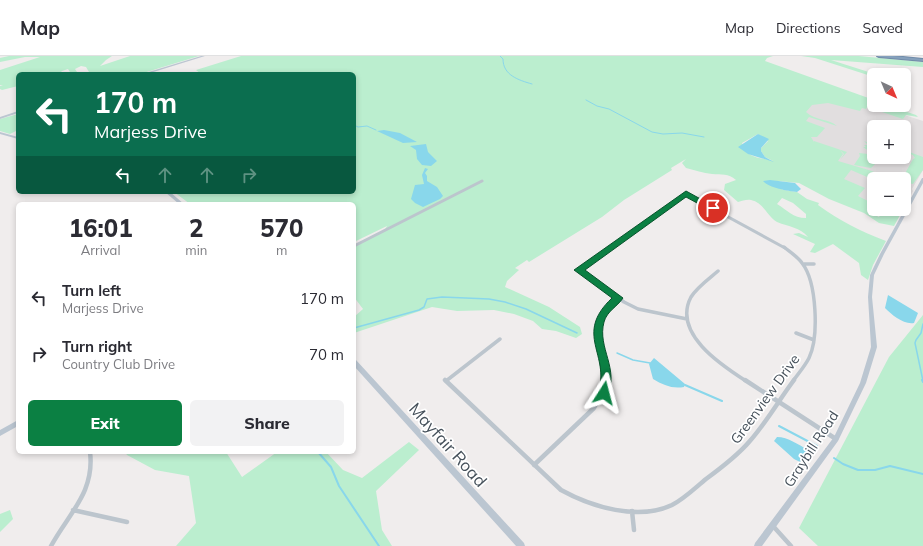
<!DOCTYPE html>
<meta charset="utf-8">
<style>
body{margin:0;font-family:Mulish,sans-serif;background:#f2f2f3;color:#2b2b33;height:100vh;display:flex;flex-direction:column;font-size:15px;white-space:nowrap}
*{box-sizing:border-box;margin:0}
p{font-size:13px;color:#7c7c81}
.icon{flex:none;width:22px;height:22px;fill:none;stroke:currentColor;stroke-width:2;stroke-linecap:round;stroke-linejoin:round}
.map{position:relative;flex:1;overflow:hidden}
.details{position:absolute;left:16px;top:146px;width:340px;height:252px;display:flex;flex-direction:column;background:#fff;border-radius:6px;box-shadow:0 2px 6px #0003}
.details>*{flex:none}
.top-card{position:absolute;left:16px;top:16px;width:340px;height:122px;border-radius:6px;box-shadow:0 2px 6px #0003;background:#0b6e4f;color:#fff;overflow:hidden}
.needle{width:26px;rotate:136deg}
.tools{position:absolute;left:867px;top:12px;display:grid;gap:8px}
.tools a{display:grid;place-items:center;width:44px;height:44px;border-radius:6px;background:#fff;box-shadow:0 2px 6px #0003;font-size:20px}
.pin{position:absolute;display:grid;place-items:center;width:34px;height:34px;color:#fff;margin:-17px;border:2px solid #fff;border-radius:50%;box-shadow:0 1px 4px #0007}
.me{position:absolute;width:44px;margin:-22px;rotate:9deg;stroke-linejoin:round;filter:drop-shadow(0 0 3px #0008)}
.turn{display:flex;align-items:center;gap:14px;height:84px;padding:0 12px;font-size:18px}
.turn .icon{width:52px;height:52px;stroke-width:2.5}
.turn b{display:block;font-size:28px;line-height:34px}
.lanes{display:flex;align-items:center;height:38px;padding:0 12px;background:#0003;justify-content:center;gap:20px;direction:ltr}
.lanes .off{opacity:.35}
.eta{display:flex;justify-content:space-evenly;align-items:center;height:68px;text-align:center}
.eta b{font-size:24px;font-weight:800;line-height:28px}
.action{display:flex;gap:8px;margin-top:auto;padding:8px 12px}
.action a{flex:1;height:46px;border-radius:6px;background:#0b8043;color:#fff;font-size:16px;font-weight:800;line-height:46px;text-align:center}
.action a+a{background:#f2f2f3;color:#2b2b33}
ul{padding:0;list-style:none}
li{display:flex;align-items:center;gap:12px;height:56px;padding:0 12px}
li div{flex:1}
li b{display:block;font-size:15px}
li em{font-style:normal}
header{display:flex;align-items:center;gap:24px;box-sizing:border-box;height:56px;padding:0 20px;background:#fff;border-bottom:1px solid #e1e1e2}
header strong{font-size:19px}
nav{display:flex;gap:22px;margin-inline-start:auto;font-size:14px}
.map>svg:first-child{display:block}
.education{fill:#e1dedf;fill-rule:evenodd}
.green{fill:#bbeecf;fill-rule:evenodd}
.water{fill:#89d7eb}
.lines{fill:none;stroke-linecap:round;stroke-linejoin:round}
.stream-far2{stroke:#89d7eb;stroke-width:1}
.stream-far1{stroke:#89d7eb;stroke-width:1.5}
.stream{stroke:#89d7eb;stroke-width:2}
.highway-casing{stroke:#708ba8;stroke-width:2}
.street-far2{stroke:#bcc5cd;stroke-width:3}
.street-far1{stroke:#bcc5cd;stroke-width:3.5}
.street{stroke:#bcc5cd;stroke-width:4.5}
.secondary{fill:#bbc6d1;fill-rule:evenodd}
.highway{fill:#85a0bc;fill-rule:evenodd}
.route{fill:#0b8043;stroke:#07532c}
.labels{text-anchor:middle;stroke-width:3.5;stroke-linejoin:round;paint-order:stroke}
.street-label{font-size:14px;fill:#46515b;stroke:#fff}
.near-street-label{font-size:17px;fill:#46515b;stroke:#fff}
</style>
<header>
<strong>Map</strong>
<nav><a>Map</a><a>Directions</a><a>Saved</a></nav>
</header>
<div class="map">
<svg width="923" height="490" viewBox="0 0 923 490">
<rect width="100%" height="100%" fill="#f0eded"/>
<path class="education" d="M753,39L874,49L923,65V114L912,133L913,135L904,152V123H874V153H903L896,166L873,158L777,85ZM874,71H904V101H874Z"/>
<path class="green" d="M9,0H112L106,4L100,10L130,0H199L140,18H92L93,17L89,16L86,11L81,10L75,13L77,16H70L68,13L62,15L59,18H18V30L2,34L0,33V30L3,29H0V14L40,1H25L0,6V2Z
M241,0H773L767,2L765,5L874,44V49H887L916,59L918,61L906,59L903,63L867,51L866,53L862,52L860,55L828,47L812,49L806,56C815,65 828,62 837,70L809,61L806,65L825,72L817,81H811L814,86V85L847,96L840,104L844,98L839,93L843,98L838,105L872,115L887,123L874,124L851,114L844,123L865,132L858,140L870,146L874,142V153H877L873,158L879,161L885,153L900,159L894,170L879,167L864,157L829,143L799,127L778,125L776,131L784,134L797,136L807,143L819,147L818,149C840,165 860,175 886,185L873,209L868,224L861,219L859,207L833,188L815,197L810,196L815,188L793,178L799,177L808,181C800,171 789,171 777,166C767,160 764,147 751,144C747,143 742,145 738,146L724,134L725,128L736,124C728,117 722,119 712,118C703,117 695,114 686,112L682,107L686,103L671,112L672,114L624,144L602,161L529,206L527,204L515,212L519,214L507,225L505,231L549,251L580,271L582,278L576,282L556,275L542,273L533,265L514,258L494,254L457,255L432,251L354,277V261L363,253L354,241V191L384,175L387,170L356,185L354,183V148H190L174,136H354V18H201L196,14ZM758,78L768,85L761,92V95L765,101L773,105C759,101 747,103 742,87ZM782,142L793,147L806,158V162C793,162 787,154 777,148Z
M801,0H859L923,6V11L831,4L878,19H874V21L815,2Z
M18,58V74L10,78L0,75V63Z
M864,85C873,88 874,91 874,101H878L877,106L871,112L854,109L860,100L859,97L868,98L870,96L863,91H866L864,89H868Z
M904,94L923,101V114L913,128L904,126V123H902L913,103L915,102L913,99L904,96Z
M923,259V490H818L799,472L889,301Z
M409,386L419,394L376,435L382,474L392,490H176L196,467L189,420L155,414L127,399L125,396H226L242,421L277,396H326L343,414L362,422Z
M10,454L13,463L0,476V458Z"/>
<path class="water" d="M384,74L400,77L417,86L403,87L377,75Z
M758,78L769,83L761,92V95L765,101L774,106L748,98L738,91Z
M426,88L428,96L437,105L431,110L422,109L417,103L416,94L410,90Z
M425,112L428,113L425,117L427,120V125L437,131L443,140L440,143L423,151L415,147L411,143L415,129L424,128L422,119Z
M770,124L795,127L801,133L797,136C788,135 769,132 763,125Z
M888,239L918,257L914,267C904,269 892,259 885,252Z
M654,302L685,328L684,331C672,333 663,329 653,323L649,308Z
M777,381C788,381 799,389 808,394V397L800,406L794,403L774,385Z"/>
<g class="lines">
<path class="stream-far2" d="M500,0L503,3C503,19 518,24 532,28
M586,44L597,50L609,53L652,76L663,78L682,77L704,81
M354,69L358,71L367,70L376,74"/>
<path class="stream-far1" d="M354,272L419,254L424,251L427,243L442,241L489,243L505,246L526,253L577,277
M617,297L633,304L650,307
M923,325L915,287L916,284L921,277L923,268"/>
<path class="stream" d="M922,324L923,326
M685,329L722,345
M779,370L817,390
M318,396L331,411L339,430L379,490
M834,402L843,408L858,414H875L890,410L923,418"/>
<defs>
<path id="highway" d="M877,0H893L923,3V5L879,1Z"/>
</defs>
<use href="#highway" class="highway-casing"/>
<path class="street-far2" d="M354,190L482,125
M610,192L686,138L785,192"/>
<path class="street-far1" d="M611,191L579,214L624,246L638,253L687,263
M784,191C790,196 798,201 802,207C817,226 819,281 809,302C805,310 798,318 793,325
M803,208H814
M718,215C710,222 697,231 691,241C672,277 721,309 746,325
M796,277L814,284
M446,325L500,283
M606,325C605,289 584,270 618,242"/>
<path class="street" d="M445,324L561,434C592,451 638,465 672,449C684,443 695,432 706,423C721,412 737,400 749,386C766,367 779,344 794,324
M745,324L836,383
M534,409L594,352L602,338L605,324
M73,454L127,466
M632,455L634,474
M773,470L791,490
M51,490C69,457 95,436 90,396"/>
<path class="secondary" d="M201,0H205L147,18H142Z
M18,55V57L0,63V61Z
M0,76L18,81V83L0,78Z
M922,122H923V127L884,198L874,219L872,241L877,291L866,327L838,385L762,490H754L755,487L834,381L860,327L871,291L868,241L870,219L880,198Z
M165,136H170L184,148H179Z
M354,304H356L524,487L525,490H516L354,310Z
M18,364V370L0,380V374Z"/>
<use href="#highway" class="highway"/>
</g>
<path class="route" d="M686,135L717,152L713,154H710L686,141L585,214L623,242C617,251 607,255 604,266C597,292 620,313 607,340L604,341L600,340L598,337C611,298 573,279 612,242L574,214Z"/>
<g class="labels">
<g class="street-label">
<text transform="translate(765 343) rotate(-54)" y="5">Greenview Drive</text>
<text transform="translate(811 393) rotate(-57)" y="5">Graybill Road</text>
</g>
<g class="near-street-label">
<text transform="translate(448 389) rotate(48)" y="6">Mayfair Road</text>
</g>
</g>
</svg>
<div class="tools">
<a><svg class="needle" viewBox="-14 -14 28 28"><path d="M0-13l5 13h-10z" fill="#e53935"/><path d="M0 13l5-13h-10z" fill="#7c7c81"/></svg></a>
<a>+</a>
<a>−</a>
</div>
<div class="pin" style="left:713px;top:152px;background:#d93025"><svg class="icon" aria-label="arrive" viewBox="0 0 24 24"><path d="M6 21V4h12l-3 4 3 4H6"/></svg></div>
<svg class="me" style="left:604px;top:337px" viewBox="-20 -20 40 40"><path d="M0-17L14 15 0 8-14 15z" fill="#0b8043" stroke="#fff" stroke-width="4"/></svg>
<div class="top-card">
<div class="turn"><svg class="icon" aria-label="left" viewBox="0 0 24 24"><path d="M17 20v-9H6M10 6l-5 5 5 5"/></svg><div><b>170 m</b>Marjess Drive</div></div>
<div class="lanes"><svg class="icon" aria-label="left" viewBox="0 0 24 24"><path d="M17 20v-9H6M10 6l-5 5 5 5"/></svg><svg class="icon off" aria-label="ahead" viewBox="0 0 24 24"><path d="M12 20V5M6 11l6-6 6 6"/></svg><svg class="icon off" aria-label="ahead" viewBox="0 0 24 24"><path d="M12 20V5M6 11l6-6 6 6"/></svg><svg class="icon off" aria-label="right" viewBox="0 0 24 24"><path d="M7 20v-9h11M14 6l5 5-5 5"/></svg></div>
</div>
<section class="details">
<div class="eta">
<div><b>16:01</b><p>Arrival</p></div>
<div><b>2</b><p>min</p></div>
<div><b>570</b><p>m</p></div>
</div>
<ul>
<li><svg class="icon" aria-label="left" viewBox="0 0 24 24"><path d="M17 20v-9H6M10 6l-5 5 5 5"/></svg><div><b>Turn left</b><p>Marjess Drive</p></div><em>170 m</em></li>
<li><svg class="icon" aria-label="right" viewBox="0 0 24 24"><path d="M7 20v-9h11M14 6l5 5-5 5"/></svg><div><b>Turn right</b><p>Country Club Drive</p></div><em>70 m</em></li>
</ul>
<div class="action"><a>Exit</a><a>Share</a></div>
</section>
</div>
